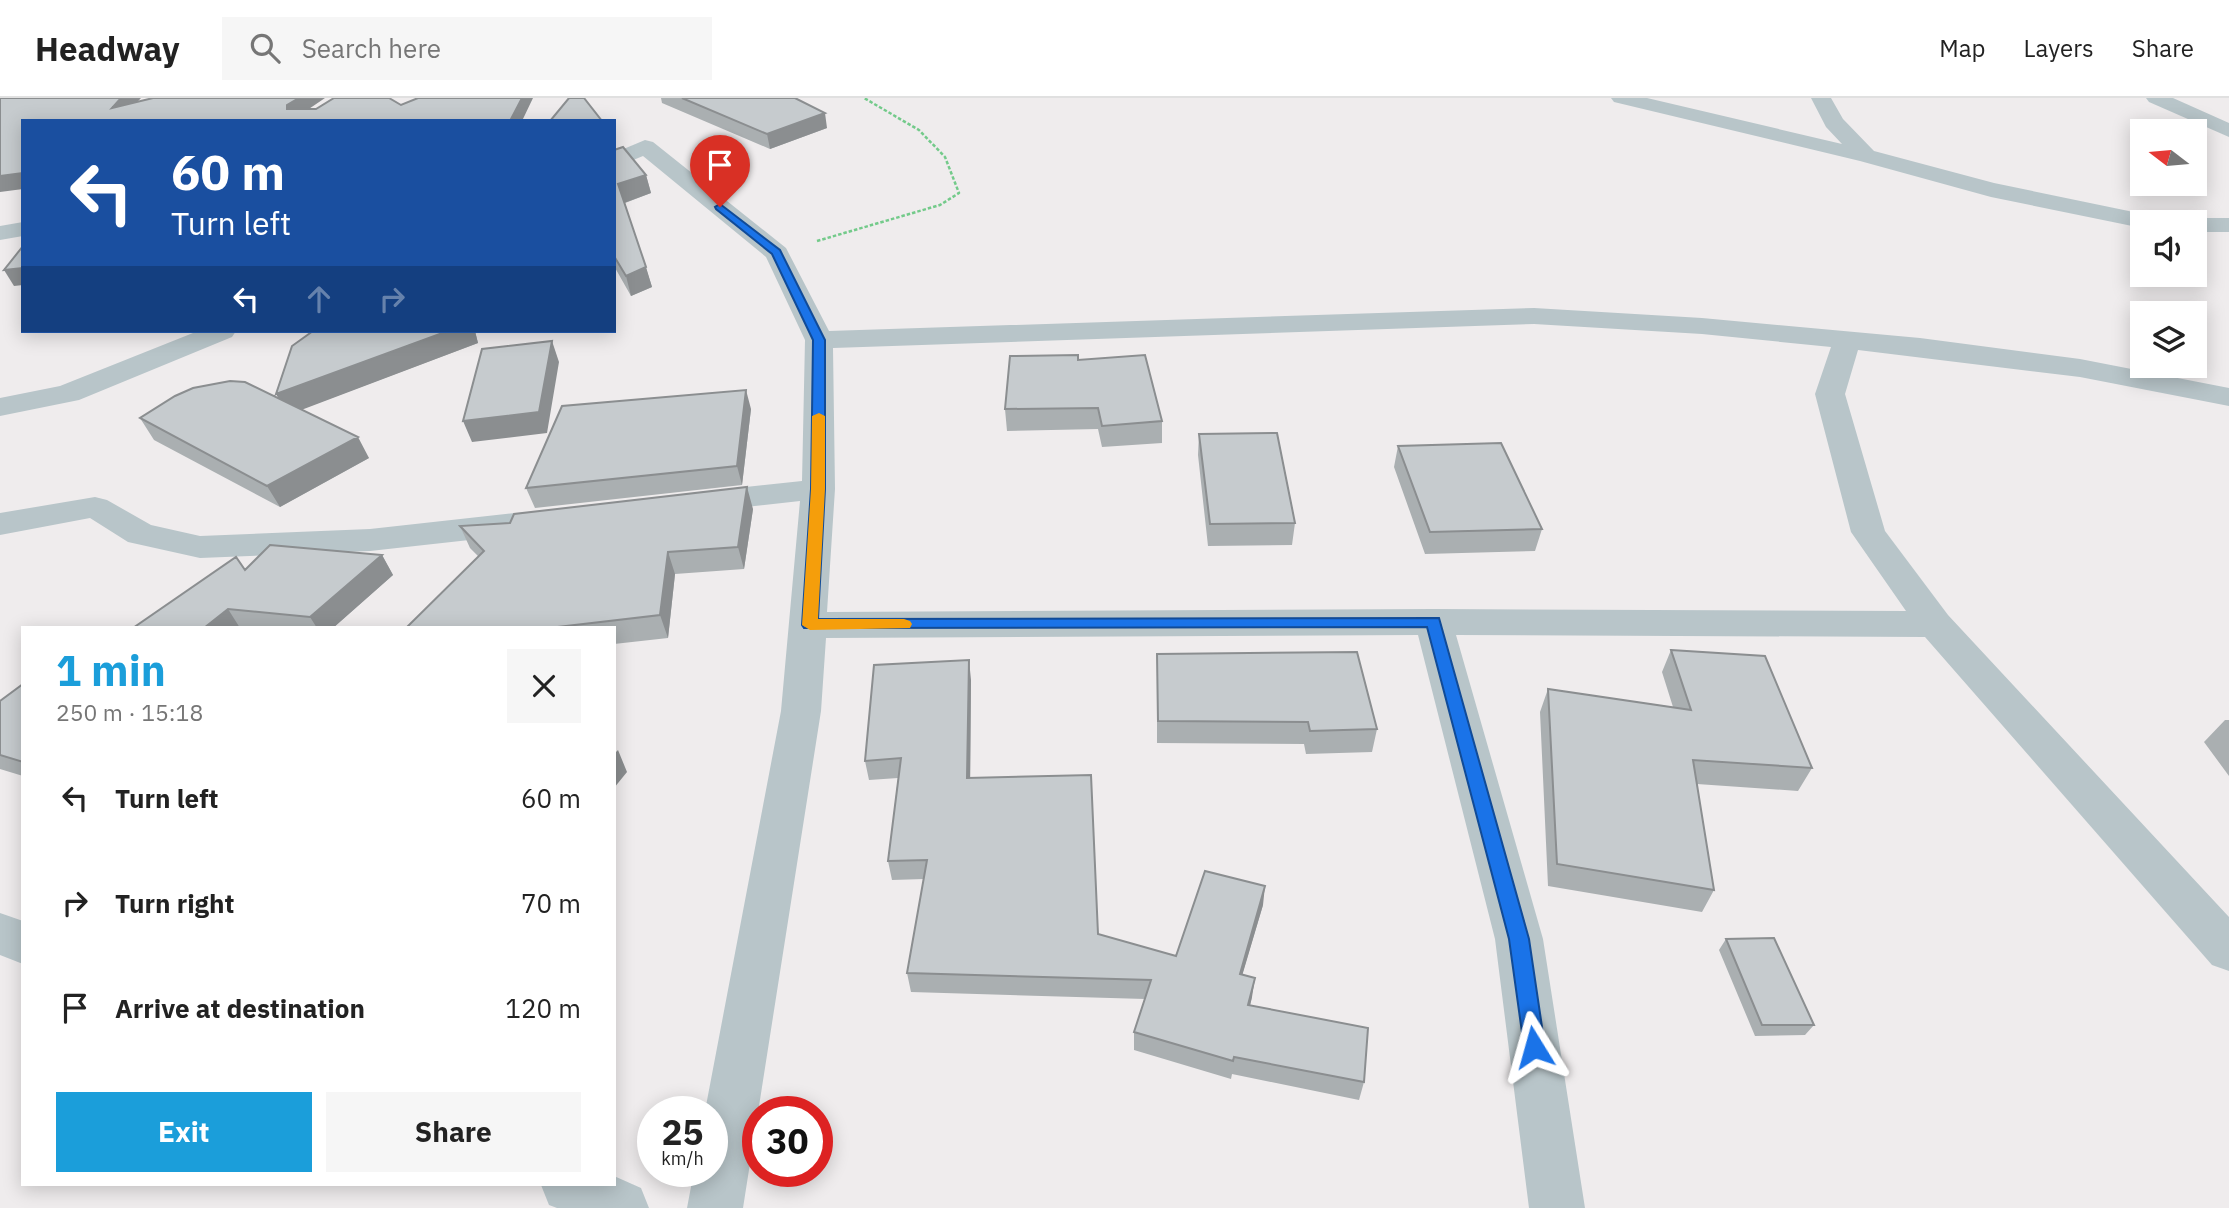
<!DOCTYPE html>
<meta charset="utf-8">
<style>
body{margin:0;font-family:"IBM Plex Sans",sans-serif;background:#f6f6f6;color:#222;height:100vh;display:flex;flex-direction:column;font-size:26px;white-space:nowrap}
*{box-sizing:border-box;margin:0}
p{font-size:23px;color:#767676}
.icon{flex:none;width:38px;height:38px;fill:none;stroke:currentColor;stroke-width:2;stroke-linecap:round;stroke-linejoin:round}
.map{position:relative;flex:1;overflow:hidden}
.side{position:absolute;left:21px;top:528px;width:595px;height:560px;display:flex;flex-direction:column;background:#fff;border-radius:0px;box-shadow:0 4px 18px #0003}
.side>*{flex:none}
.banner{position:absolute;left:21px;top:21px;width:595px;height:214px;border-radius:0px;box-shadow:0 4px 18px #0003;background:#1a4fa0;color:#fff;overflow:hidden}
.needle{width:46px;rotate:286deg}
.tools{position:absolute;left:2130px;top:21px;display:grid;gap:14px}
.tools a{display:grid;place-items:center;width:77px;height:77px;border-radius:0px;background:#fff;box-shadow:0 4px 18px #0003;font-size:35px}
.speed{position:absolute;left:637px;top:998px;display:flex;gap:14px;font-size:35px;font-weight:700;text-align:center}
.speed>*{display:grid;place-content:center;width:91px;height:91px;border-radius:50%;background:#fff;box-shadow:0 4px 18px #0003;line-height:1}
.speed small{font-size:18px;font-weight:400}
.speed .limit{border:10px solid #d22;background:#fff;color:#111}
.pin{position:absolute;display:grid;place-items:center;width:60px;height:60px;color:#fff;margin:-72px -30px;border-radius:50% 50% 50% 0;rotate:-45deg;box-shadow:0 0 7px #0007}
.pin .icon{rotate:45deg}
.me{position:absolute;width:77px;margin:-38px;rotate:352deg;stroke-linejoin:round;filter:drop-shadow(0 0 5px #0008)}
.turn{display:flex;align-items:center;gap:24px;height:147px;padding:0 35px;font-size:32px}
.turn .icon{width:91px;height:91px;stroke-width:2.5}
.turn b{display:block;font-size:49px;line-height:60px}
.lanes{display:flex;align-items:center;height:66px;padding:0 35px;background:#0003;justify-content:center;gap:35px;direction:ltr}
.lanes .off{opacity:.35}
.round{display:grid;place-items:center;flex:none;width:74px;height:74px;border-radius:0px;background:#f6f6f6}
.summary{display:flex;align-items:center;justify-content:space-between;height:119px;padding:0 35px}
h1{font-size:42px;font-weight:800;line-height:52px;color:#1b9eda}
.cta{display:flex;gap:14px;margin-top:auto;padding:14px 35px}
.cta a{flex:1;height:80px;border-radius:0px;background:#1b9eda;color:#fff;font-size:28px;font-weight:800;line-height:80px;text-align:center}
.cta a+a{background:#f6f6f6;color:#222}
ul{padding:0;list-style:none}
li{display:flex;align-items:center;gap:21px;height:105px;padding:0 35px}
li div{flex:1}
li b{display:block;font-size:26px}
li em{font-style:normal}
header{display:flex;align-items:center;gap:42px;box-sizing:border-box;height:98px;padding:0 35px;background:#fff;border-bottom:2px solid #e0e0e0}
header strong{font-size:33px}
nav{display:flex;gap:38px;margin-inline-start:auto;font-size:24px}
.search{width:490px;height:63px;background:#f6f6f6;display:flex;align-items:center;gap:18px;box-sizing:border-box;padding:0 24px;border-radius:0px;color:#767676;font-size:26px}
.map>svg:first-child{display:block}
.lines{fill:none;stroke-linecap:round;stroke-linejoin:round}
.path{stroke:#73ca8a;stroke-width:2.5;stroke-dasharray:3.5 2;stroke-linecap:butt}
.minor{fill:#b8c5c9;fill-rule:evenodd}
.wall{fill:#aaafb1}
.shaded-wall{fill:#8b8e90}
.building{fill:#c6cbce;stroke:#8b8e90;stroke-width:2}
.route{fill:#1a73e8;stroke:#114b97;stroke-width:2}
.slow{fill:#f59e0b}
</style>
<header>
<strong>Headway</strong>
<div class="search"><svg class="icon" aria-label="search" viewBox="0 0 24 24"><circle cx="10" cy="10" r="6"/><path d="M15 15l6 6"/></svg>Search here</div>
<nav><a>Map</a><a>Layers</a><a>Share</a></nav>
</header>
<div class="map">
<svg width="2229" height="1110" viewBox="0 0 2229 1110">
<rect width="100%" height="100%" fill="#efeced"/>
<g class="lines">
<path class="path" d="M817,143L940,107L959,95L945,59L919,32L864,0"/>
<path class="minor" d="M1611,0H1647L1842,46L1826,29L1811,0H1831L1843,21L1874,53L1994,85L2148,117L2157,119L2160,124H2142V130L1991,99L1860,63L1614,4Z
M2146,0H2173L2229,25V39L2149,4Z
M645,42L653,44L786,150L829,233L1534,210L1702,220L1920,240L2080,261L2229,290V308L2080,279L1858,252L1845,296L1885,433L1948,517L2229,819V873L2212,867L1925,539L1456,537L1543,841L1585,1110H1529L1495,841L1418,537L826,540L821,613L743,1110H687L694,1073H712V1013H705L781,613L800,403L700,414L688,411L683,404L688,397L700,394L802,383L805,242L766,159L643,58L614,70V55ZM1534,226L1702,236L1831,249L1815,296L1851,434L1906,513L1434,511L827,514L835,391L833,250Z
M2194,120H2229V134H2194V124H2184Z
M23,124V138L0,142V128Z
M198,233H236L232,239L79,302L0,318V300L60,288Z
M95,399L107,402L151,427L200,438L370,431L515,415L527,418L532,426L527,434L515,437L370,453L200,460L128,444L90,420L0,437V415Z
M0,815L23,823V866L0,857Z
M614,1078L641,1090L649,1110H557L549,1107L541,1087H614Z"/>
</g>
<path class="wall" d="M661,0H795L827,30L770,51L662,5Z
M614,45L616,51L646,77L651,95L625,105L652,189L631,198L614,168Z
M313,233H475L478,245L302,311L369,360L280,409L154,342L140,320L279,300L276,296Z
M1078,262L1162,323V345L1102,349L1098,331L1007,333L1005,311Z
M751,311L742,387L535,410L526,390Z
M1199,336L1295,425L1292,447L1208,448L1198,357Z
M1398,348L1542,431L1535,453L1425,456L1394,369Z
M753,411L744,471L675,476L668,540L614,546V530H406L479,459L470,450L460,428Z
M382,457L393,477L333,530H133Z
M1671,552L1812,670L1798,693L1697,686L1714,792L1702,814L1548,788L1540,614L1548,591L1673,609L1662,574Z
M1157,556L1377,631L1372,654L1306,656L1304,646L1157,645Z
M971,582L970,680L1098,836L1176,858L1263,807L1242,877L1252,899L1250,907L1364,984L1359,1002L1232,976L1231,981L1134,952V934L1145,901L911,894L907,875L924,781L892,782L888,763L898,680L869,682L865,663Z
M23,586V678L0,671V603Z
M2225,622H2229V678L2204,644Z
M1726,841L1814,927L1805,937L1755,938L1719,852Z"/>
<path class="shaded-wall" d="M121,0H141L120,23L112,10Z
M299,0H325L294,21L287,11V7Z
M522,0H533L522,23H510Z
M825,15L827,30L770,51L767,36Z
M23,75V91L0,94V78Z
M646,77L651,95L624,105L618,86Z
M646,169L652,189L631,198L626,178Z
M23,170V187L14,188L4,172Z
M448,233H475L478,245L288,317L276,296Z
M552,243L559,264L547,335L472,344L463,323Z
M746,292L751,311L742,387L737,368Z
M358,339L369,360L280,409L267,388Z
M747,389L753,411L744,471L738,449Z
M668,454L675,476L668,540L660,517Z
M382,457L393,477L333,530H317L310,519Z
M228,511L240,530H204Z
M969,562L971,582L970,700L967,680Z
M618,652L627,674L614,690V656Z
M1265,788L1263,807L1237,895L1240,876Z
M1255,880L1252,899L1246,925L1248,907Z"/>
<path class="building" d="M0,0H121L112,10L153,0H299L287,7V11H316L334,0H389L401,7L418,0H522L510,23H23V75L0,78Z
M569,0H584L602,23H550Z
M682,0H795L825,15L767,36Z
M623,49L646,77L618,86L646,169L626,178L614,158V52Z
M23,148V170L4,172Z
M313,233H448L276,296L292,248Z
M552,243L539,314L463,323L482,251Z
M1078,257V262L1145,257L1162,323L1102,328L1098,310L1005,311L1010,258Z
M230,283L245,284L358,339L267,388L140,320L175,298L193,290Z
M746,292L737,368L526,390L562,308Z
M1277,335L1295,425L1210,426L1199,336Z
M1501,345L1542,431L1430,434L1398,348Z
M747,389L738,449L668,454L660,517L549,530H406L484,453L460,428L510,425L514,416Z
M270,447L382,457L310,519L228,511L204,530H133L236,459L245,472Z
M1671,552L1765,558L1812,670L1693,662L1714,792L1557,766L1548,591L1691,612Z
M1357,554L1377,631L1310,633L1308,624L1158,623L1157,556Z
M969,562L967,680L1091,677L1098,836L1176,858L1205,773L1265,788L1240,876L1255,880L1248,907L1368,930L1364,984L1234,959L1233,963L1134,934L1151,882L907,875L927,762L888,763L901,660L865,663L874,567Z
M23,586V664L0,657V603Z
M1774,840L1814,927H1762L1726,841Z"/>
<path class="route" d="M720,106L780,152L825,242V391L818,521L1439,520L1529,841L1545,949L1542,956L1534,958L1527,956L1524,949L1509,841L1427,529L804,530L802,527L811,391L813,242L772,156L716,111L715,109Z"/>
<path class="slow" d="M819,315L825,318V391L818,521H904L910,523L912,526L910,530L810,532L802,527L811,391L812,318Z"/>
</svg>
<div class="tools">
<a><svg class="needle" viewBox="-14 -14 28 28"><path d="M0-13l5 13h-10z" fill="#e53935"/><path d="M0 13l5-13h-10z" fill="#767676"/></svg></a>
<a><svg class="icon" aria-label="sound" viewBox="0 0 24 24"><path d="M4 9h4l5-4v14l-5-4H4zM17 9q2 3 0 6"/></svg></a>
<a><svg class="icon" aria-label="layers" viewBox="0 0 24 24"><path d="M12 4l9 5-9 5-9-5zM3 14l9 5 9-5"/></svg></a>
</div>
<div class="speed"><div>25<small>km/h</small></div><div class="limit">30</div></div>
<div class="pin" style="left:720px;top:109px;background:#d93025"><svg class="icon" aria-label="arrive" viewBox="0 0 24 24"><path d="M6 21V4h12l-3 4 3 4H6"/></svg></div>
<svg class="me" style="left:1534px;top:949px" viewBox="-20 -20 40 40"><path d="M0-17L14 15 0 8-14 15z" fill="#1a73e8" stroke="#fff" stroke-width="4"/></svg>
<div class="banner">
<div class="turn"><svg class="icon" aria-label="left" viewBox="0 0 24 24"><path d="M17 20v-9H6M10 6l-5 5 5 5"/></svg><div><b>60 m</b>Turn left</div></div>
<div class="lanes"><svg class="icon" aria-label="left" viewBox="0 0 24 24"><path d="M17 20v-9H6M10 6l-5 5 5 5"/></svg><svg class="icon off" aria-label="ahead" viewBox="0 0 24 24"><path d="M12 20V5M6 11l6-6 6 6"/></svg><svg class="icon off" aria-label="right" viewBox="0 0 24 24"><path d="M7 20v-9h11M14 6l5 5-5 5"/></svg></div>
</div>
<section class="side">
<div class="summary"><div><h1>1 min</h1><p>250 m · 15:18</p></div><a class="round"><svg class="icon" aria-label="close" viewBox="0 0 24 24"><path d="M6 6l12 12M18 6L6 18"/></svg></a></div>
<ul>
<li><svg class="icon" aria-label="left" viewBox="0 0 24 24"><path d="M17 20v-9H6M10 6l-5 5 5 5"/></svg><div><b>Turn left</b></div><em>60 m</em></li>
<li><svg class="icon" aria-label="right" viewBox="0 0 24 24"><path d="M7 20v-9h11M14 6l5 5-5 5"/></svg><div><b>Turn right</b></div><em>70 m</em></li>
<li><svg class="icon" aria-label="arrive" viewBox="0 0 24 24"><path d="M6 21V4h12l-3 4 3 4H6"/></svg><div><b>Arrive at destination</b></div><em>120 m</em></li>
</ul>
<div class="cta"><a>Exit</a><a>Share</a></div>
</section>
</div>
